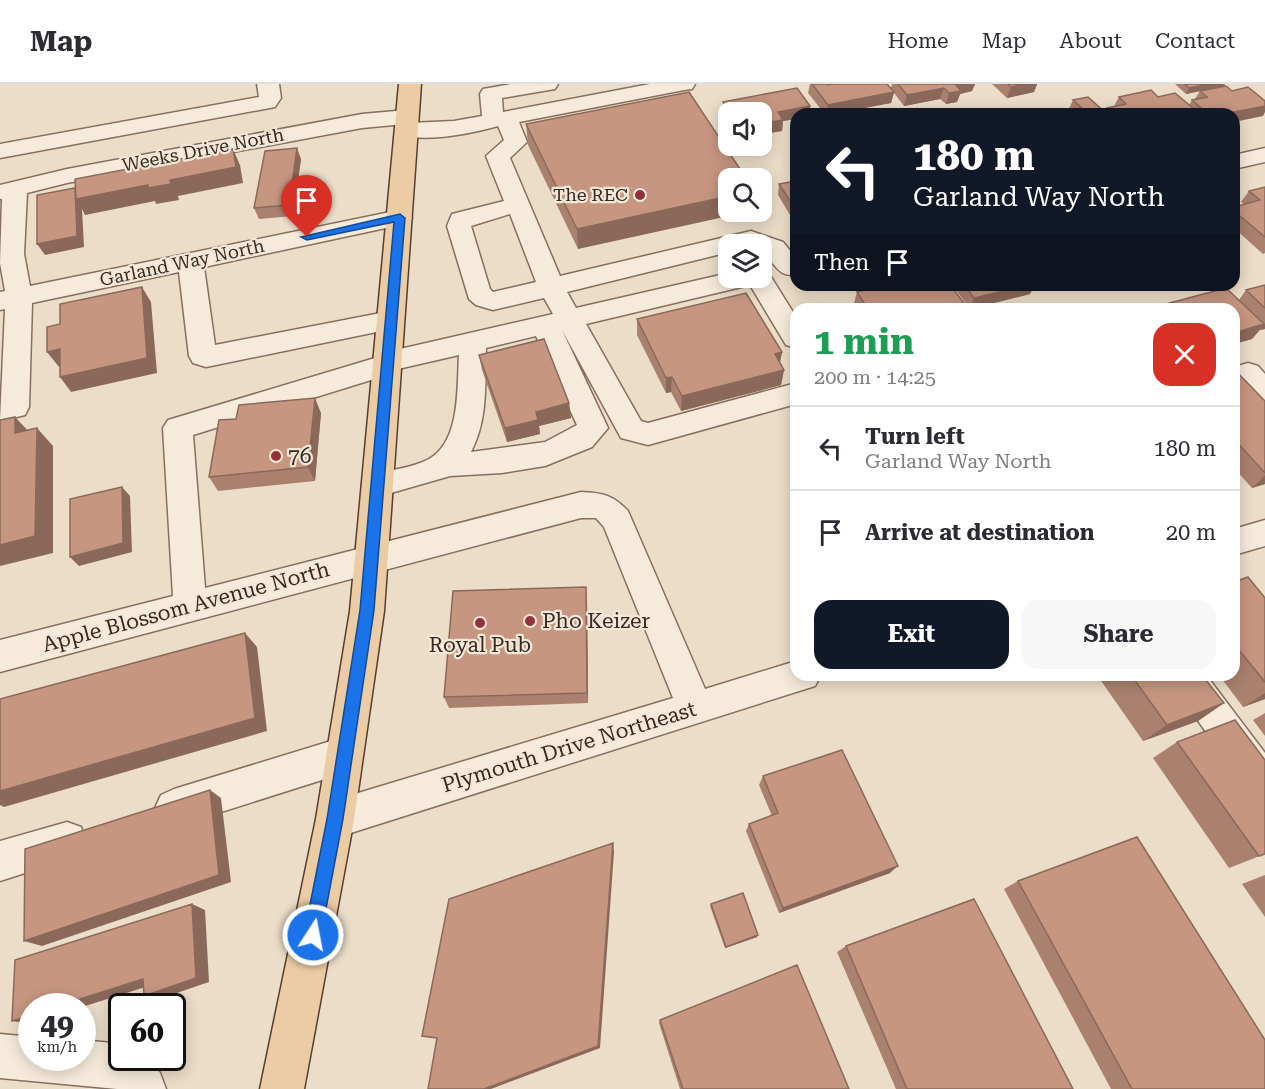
<!DOCTYPE html>
<meta charset="utf-8">
<style>
body{margin:0;font-family:"Roboto Serif",serif;background:#f7f7f7;color:#2b2b33;height:100vh;display:flex;flex-direction:column;font-size:22px;white-space:nowrap}
*{box-sizing:border-box;margin:0}
p{font-size:20px;color:#7c7c81}
.icon{flex:none;width:33px;height:33px;fill:none;stroke:currentColor;stroke-width:2;stroke-linecap:round;stroke-linejoin:round}
.map{position:relative;flex:1;overflow:hidden}
.details{position:absolute;left:790px;top:219px;width:450px;height:378px;display:flex;flex-direction:column;background:#fff;border-radius:18px;box-shadow:0 3px 15px #0003}
.details>*{flex:none}
.hud{position:absolute;left:790px;top:24px;width:450px;height:183px;border-radius:18px;box-shadow:0 3px 15px #0003;background:#111827;color:#fff;overflow:hidden}
.buttons{position:absolute;left:718px;top:18px;display:grid;gap:12px}
.buttons a{display:grid;place-items:center;width:54px;height:54px;border-radius:12px;background:#fff;box-shadow:0 3px 15px #0003;font-size:30px}
.speed{position:absolute;left:18px;top:909px;display:flex;gap:12px;font-size:30px;font-weight:700;text-align:center}
.speed>*{display:grid;place-content:center;width:78px;height:78px;border-radius:50%;background:#fff;box-shadow:0 3px 15px #0003;line-height:1}
.speed small{font-size:15px;font-weight:400}
.speed .limit{border:3px solid #111;border-radius:9px;background:#fff;color:#111}
.pin{position:absolute;display:grid;place-items:center;width:51px;height:51px;color:#fff;margin:-62px -26px;border-radius:50% 50% 50% 0;rotate:-45deg;box-shadow:0 0 6px #0007}
.pin .icon{rotate:45deg}
.me{position:absolute;width:66px;margin:-33px;rotate:11deg;stroke-linejoin:round;filter:drop-shadow(0 0 4px #0008)}
.turn{display:flex;align-items:center;gap:21px;height:126px;padding:0 24px;font-size:27px}
.turn .icon{width:78px;height:78px;stroke-width:2.5}
.turn b{display:block;font-size:42px;line-height:51px}
.then{display:flex;align-items:center;height:57px;padding:0 24px;background:#0003;gap:12px;font-size:22px}
.round{display:grid;place-items:center;flex:none;width:63px;height:63px;border-radius:18px;background:#f7f7f7}
.summary{display:flex;align-items:center;justify-content:space-between;height:102px;padding:0 24px}
h1{font-size:36px;font-weight:700;line-height:45px;color:#1e9e55}
.action{display:flex;gap:12px;margin-top:auto;padding:12px 24px}
.action a{flex:1;height:69px;border-radius:18px;background:#111827;color:#fff;font-size:24px;font-weight:700;line-height:69px;text-align:center}
.action a+a{background:#f7f7f7;color:#2b2b33}
ul{padding:0;list-style:none}
li{display:flex;align-items:center;gap:18px;height:84px;padding:0 24px;border-top:2px solid #e1e1e2}
li div{flex:1}
li b{display:block;font-size:22px}
li em{font-style:normal}
header{display:flex;align-items:center;gap:36px;box-sizing:border-box;height:84px;padding:0 30px;background:#fff;border-bottom:2px solid #e1e1e2}
header strong{font-size:28px}
nav{display:flex;gap:33px;margin-inline-start:auto;font-size:21px}
.map>svg:first-child{display:block}
.lines{fill:none;stroke-linecap:round;stroke-linejoin:round}
.minor-casing{stroke:#866f5f;stroke-width:3}
.major-casing{stroke:#543e32;stroke-width:3}
.minor{fill:#f6ebdb;fill-rule:evenodd}
.major{fill:#ebcca4;fill-rule:evenodd}
.wall{fill:#aa816f}
.shaded-wall{fill:#8b695a}
.building{fill:#c69681;stroke:#8b695a;stroke-width:1.5}
.route{fill:#1a73e8;stroke:#114b97;stroke-width:1.5}
.poi-dot{fill:#90333f;stroke:#f3e8d7;stroke-width:2}
.labels{text-anchor:middle;stroke-width:4.5;stroke-linejoin:round;paint-order:stroke}
.far-street-label{font-size:18px;fill:#372921;stroke:#f3e8d7}
.far-poi-label{font-size:18px;fill:#372921;stroke:#f3e8d7;text-anchor:end}
.poi-label{font-size:21px;fill:#372921;stroke:#f3e8d7;text-anchor:start}
.street-label{font-size:21px;fill:#372921;stroke:#f3e8d7}
</style>
<header>
<strong>Map</strong>
<nav><a>Home</a><a>Map</a><a>About</a><a>Contact</a></nav>
</header>
<div class="map">
<svg width="1265" height="1005" viewBox="0 0 1265 1005">
<rect width="100%" height="100%" fill="#ebddc8"/>
<g class="lines">
<defs>
<path id="minor" d="M257,0H279L281,14L275,23L0,74V60L259,13Z
M511,0H558L555,5L502,14L503,28L650,0H695L692,5L684,6L519,38L527,58L510,74L560,192L751,147L783,158L796,174V190C778,195 775,177 762,169V160H729V168L567,208L576,224L729,189V194H762V186L768,188L796,233V264L786,261L750,201L586,240L641,337L648,339L796,299V320L648,361L621,354L562,246L608,344L592,363L545,382L502,389L450,392L377,413L366,410L362,401L366,392C386,386 411,385 429,375C461,357 457,302 459,271L398,285L397,288L193,351L205,504L581,408C603,409 613,411 628,427L705,605L796,577V591H821L815,602L335,754L321,749L316,735L321,721L335,716L673,614L604,443L596,434H581L0,588V556L173,512L163,344L168,336L375,274L377,271L387,268L553,230L544,214L493,226L476,221L469,215L447,142L452,130L504,117L486,72L504,56L498,42C469,50 429,58 399,51L396,46L405,40L362,44L67,99L27,109L24,170L30,202L400,126L409,129L412,134L409,139L204,183L215,261L391,227L400,229L404,236L400,243L391,245L206,283L193,279L189,272L179,188L32,219L29,323L25,331L0,337L5,225L0,226V208L5,207L0,179L2,115H0V101L67,85L362,30L407,26L415,28L418,33L415,38L409,39L454,37L482,32L480,10L483,5ZM510,130L536,198L493,208L490,205L471,142ZM536,252L577,341L545,358L471,368C488,336 485,299 486,264Z
M1265,64V78L1234,85V71Z
M1248,279L1258,282L1265,290V319L1255,315L1234,290L1238,282Z
M1265,436V462L1234,471V445Z
M1167,591H1206L1265,669V717L1252,712L1173,602Z
M344,653L357,658L362,671L357,684L344,689L174,743L161,737L155,724L161,711L174,705Z
M67,738L81,743L86,757L81,771L0,797V757Z
M0,950L32,953V974H82V956L122,960V974H148L160,989L166,1005H117L0,994Z"/>
<path id="major" d="M399,0H421L384,527L354,735L304,1005H260L316,735L350,527Z"/>
</defs>
<use href="#minor" class="minor-casing"/>
<use href="#major" class="major-casing"/>
<use href="#minor" class="minor"/>
<use href="#major" class="major"/>
</g>
<path class="wall" d="M810,0H826L827,1L891,4L892,0H975L972,7L960,10L957,18L946,20L940,15L904,22L894,9L891,19L824,29L808,9Z
M992,0H1037L1034,8L1007,14Z
M1175,0H1225L1224,2L1186,10Z
M1200,7L1263,32L1234,30H1066L1071,29L1068,27L1073,16L1104,28L1107,24L1114,22L1119,13H1158L1189,21L1192,16L1195,15Z
M723,18L810,22L809,30H796V35L783,37L782,47L763,50L762,28H729V40L722,29Z
M526,40L746,94L578,165L528,61Z
M301,75L293,132L259,135L254,124Z
M796,97V130L790,131L778,111L779,100Z
M1265,103V169L1263,170L1234,144V123L1244,120L1241,118L1249,107Z
M952,201H1037L1034,202L1030,210L970,225Z
M1265,201V245L1260,246L1252,255L1234,260V225L1239,216L1246,206Z
M925,203L967,223V225H858L854,219L857,208Z
M637,235L782,268L780,278L784,286L781,301L681,327L671,308L666,309L637,251Z
M479,271L569,319L571,334L539,342L540,350L507,358L482,286Z
M1234,285L1265,317V400L1252,404L1234,384Z
M321,329L315,397L218,407L209,393Z
M796,378V400L790,389L793,379Z
M1234,498L1265,514V615L1243,623L1219,591H1234Z
M587,516L588,619L449,624L444,613Z
M1097,591H1202L1224,619L1198,637L1143,657Z
M1265,629V652L1253,636Z
M1177,658L1265,770L1229,784L1153,674Z
M763,692L890,789L779,829L746,747L749,740L772,732L759,701Z
M1265,791V833L1242,800Z
M1018,797L1265,1005H1111L1004,805Z
M711,820L757,853L725,864L710,822Z
M846,862L1073,1005H896L837,868Z
M660,936L849,1005H680L659,939Z"/>
<path class="shaded-wall" d="M955,0H975L972,7L960,10L957,18L946,20L949,9Z
M1023,0H1037L1034,8L1007,14L1011,3Z
M1208,0H1225L1224,2L1186,10L1189,4Z
M944,4L940,15L904,22L907,11Z
M894,8L891,19L834,30H826L828,21Z
M810,22L809,30H796V35L783,37L782,47L763,50L764,39L778,28Z
M1265,22V28L1263,32L1234,38V30H1224Z
M297,64L301,75L293,132L289,121Z
M233,65L240,81L243,99L178,112L179,116L156,120L155,117L85,131L82,125L84,163L45,171L37,160L75,104L170,96Z
M729,112V128H747L578,165L577,145Z
M796,119V130L790,131L792,120Z
M1026,201H1037L1034,202L1030,210L970,225L974,214Z
M1062,201H1074L1061,204Z
M142,203L151,218L157,289L71,308L60,293Z
M1265,239V245L1260,246Z
M1264,240L1252,255L1234,260V249Z
M60,265L71,280L59,283L47,268Z
M782,268L779,283L775,270Z
M784,286L781,301L681,327L682,312Z
M672,293L671,308L666,309V294Z
M315,314L321,329L315,397L308,383Z
M569,319L571,334L539,342L540,350L507,358L505,344L536,328Z
M15,333L32,351L15,349Z
M37,344L53,362V469L0,482V461Z
M1265,391V400L1252,404Z
M122,403L130,412L132,468L79,482L70,473Z
M586,503L587,516L588,619L587,609Z
M245,549L257,563L267,647L4,723L0,721V707Z
M1265,609V615L1243,623Z
M1224,619L1198,637L1143,657L1167,641Z
M210,706L221,714L231,798L42,862L24,857Z
M613,759L614,768L600,964L491,1005H484Z
M898,782L890,789L779,829L783,824Z
M192,820L205,826L209,898L159,915L144,912Z
M758,851L757,853L725,864L726,863Z
M143,895L158,899L82,923L58,922Z
M32,931L31,940L12,937Z"/>
<path class="building" d="M812,0H826L827,1L835,0H887L894,8L828,21Z
M898,0H957H955L961,7L949,9L944,4L907,11Z
M1008,0H1023L1011,3Z
M1185,0H1208L1189,4Z
M1226,2L1232,7L1248,3L1265,17V22L1224,30H1208L1192,16L1207,13L1200,7Z
M797,4L810,22L778,28L783,36L764,39L762,36V28H729L723,18Z
M1151,6L1158,13L1175,9L1200,30H1113L1107,24L1126,20L1119,13Z
M689,8L746,94H729V112L577,145L526,40Z
M1088,13L1107,30H1066L1084,26L1073,16Z
M834,26L837,30H818Z
M297,64L289,121L254,124L265,67Z
M233,65L236,83L170,96L171,100L148,104V101L76,115L75,95Z
M796,97V119L792,120L779,100Z
M1265,103V153L1234,127V123L1260,116L1249,107Z
M75,104L77,152L37,160V111Z
M887,201H889L892,205L909,201H924L925,203L934,201H950L967,223L961,225H868L857,208Z
M964,201H1028L974,214Z
M1265,201V224L1246,206Z
M142,203L147,274L60,293V265L47,268V243L60,240V220Z
M1226,204L1264,240L1234,249V225H1147Z
M746,209L782,268L775,270L784,286L682,312L672,293L666,294L637,235Z
M544,255L569,319L536,328L538,336L505,344L479,271Z
M1234,285L1265,317V389L1234,355Z
M315,314L308,383L209,393L219,336L236,335L239,321Z
M15,333V349L37,344L35,452L0,461V336Z
M796,378V386L793,379Z
M122,403L123,459L70,473V415Z
M1248,493L1265,514V598L1234,560V498Z
M586,503L587,609L444,613L453,507Z
M245,549L255,634L0,707V615Z
M1131,591H1202L1224,619L1167,641Z
M1235,636L1265,676V770L1259,772L1177,658Z
M842,666L898,782L783,824L749,740L778,729L763,692Z
M210,706L219,791L24,857L25,765Z
M1137,753L1265,956V1005H1132L1018,797Z
M613,759L598,962L484,1005H428L437,954L422,952L449,815Z
M743,809L758,851L726,863L711,820Z
M974,815L1073,1005H907L846,862Z
M192,820L196,894L144,912L143,895L58,922H32V931L12,937L15,876Z
M797,881L849,1005H683L660,936Z"/>
<path class="route" d="M400,130L405,134L374,526L343,735L321,851L319,857L313,859L307,857L304,851L327,735L360,526L394,138L307,156L301,153Z"/>
<g class="poi-dot">
<circle cx="640" cy="111" r="6"/>
<circle cx="276" cy="372" r="6"/>
<circle cx="530" cy="537" r="6"/>
<circle cx="480" cy="539" r="6"/>
</g>
<g class="labels">
<g class="far-street-label">
<text transform="translate(203 66) rotate(-11)" y="6">Weeks Drive North</text>
<text transform="translate(182 179) rotate(-12)" y="6">Garland Way North</text>
</g>
<g class="far-poi-label">
<text x="628" y="117">The REC</text>
</g>
<g class="poi-label">
<text x="288" y="379">76</text>
<text x="542" y="544">Pho Keizer</text>
<text x="480" y="568" text-anchor="middle">Royal Pub</text>
</g>
<g class="street-label">
<text transform="translate(186 523) rotate(-15)" y="7">Apple Blossom Avenue North</text>
<text transform="translate(569 663) rotate(-17)" y="7">Plymouth Drive Northeast</text>
</g>
</g>
</svg>
<div class="buttons">
<a><svg class="icon" aria-label="sound" viewBox="0 0 24 24"><path d="M4 9h4l5-4v14l-5-4H4zM17 9q2 3 0 6"/></svg></a>
<a><svg class="icon" aria-label="search" viewBox="0 0 24 24"><circle cx="10" cy="10" r="6"/><path d="M15 15l6 6"/></svg></a>
<a><svg class="icon" aria-label="layers" viewBox="0 0 24 24"><path d="M12 4l9 5-9 5-9-5zM3 14l9 5 9-5"/></svg></a>
</div>
<div class="speed"><div>49<small>km/h</small></div><div class="limit">60</div></div>
<div class="pin" style="left:307px;top:153px;background:#d93025"><svg class="icon" aria-label="arrive" viewBox="0 0 24 24"><path d="M6 21V4h12l-3 4 3 4H6"/></svg></div>
<svg class="me" style="left:313px;top:851px" viewBox="-20 -20 40 40"><circle r="17" fill="#1a73e8" stroke="#fff" stroke-width="3"/><path d="M0-11L8 9 0 5-8 9z" fill="#fff"/></svg>
<div class="hud">
<div class="turn"><svg class="icon" aria-label="left" viewBox="0 0 24 24"><path d="M17 20v-9H6M10 6l-5 5 5 5"/></svg><div><b>180 m</b>Garland Way North</div></div>
<div class="then">Then<svg class="icon" aria-label="arrive" viewBox="0 0 24 24"><path d="M6 21V4h12l-3 4 3 4H6"/></svg></div>
</div>
<section class="details">
<div class="summary"><div><h1>1 min</h1><p>200 m · 14:25</p></div><a class="round" style="background:#d93025;color:#fff"><svg class="icon" aria-label="close" viewBox="0 0 24 24"><path d="M6 6l12 12M18 6L6 18"/></svg></a></div>
<ul>
<li><svg class="icon" aria-label="left" viewBox="0 0 24 24"><path d="M17 20v-9H6M10 6l-5 5 5 5"/></svg><div><b>Turn left</b><p>Garland Way North</p></div><em>180 m</em></li>
<li><svg class="icon" aria-label="arrive" viewBox="0 0 24 24"><path d="M6 21V4h12l-3 4 3 4H6"/></svg><div><b>Arrive at destination</b></div><em>20 m</em></li>
</ul>
<div class="action"><a>Exit</a><a>Share</a></div>
</section>
</div>
